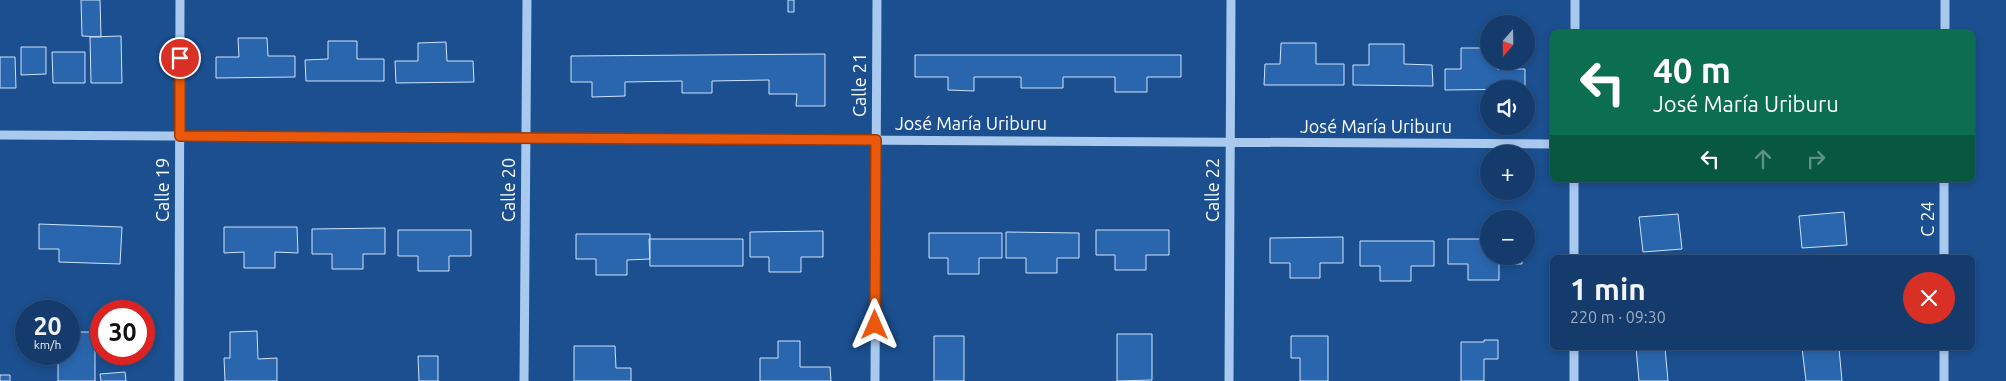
<!DOCTYPE html>
<html lang="es">
<meta charset="utf-8">
<style>
body{margin:0;font-family:Ubuntu,sans-serif;background:#1d4271;color:#f1f3f6;height:100vh;display:flex;flex-direction:column;font-size:19px;white-space:nowrap}
*{box-sizing:border-box;margin:0}
p{font-size:16px;color:#9dadc1}
.icon{flex:none;width:28px;height:28px;fill:none;stroke:currentColor;stroke-width:2;stroke-linecap:round;stroke-linejoin:round}
.map{position:relative;flex:1;overflow:hidden}
.side{position:absolute;left:1550px;top:255px;width:425px;height:95px;display:flex;flex-direction:column;background:#143b6b;border-radius:8px;box-shadow:0 2px 8px #0003,0 0 0 1px #33557e}
.side>*{flex:none}
.top-card{position:absolute;left:1550px;top:30px;width:425px;height:152px;border-radius:8px;box-shadow:0 2px 8px #0003,0 0 0 1px #33557e;background:#0b6e4f;color:#fff;overflow:hidden}
.needle{width:32px;rotate:200deg}
.controls{position:absolute;left:1480px;top:15px;display:grid;gap:10px}
.controls a{display:grid;place-items:center;width:55px;height:55px;border-radius:50%;background:#143b6b;box-shadow:0 2px 8px #0003,0 0 0 1px #33557e;font-size:25px}
.speed{position:absolute;left:15px;top:300px;display:flex;gap:10px;font-size:25px;font-weight:700;text-align:center}
.speed>*{display:grid;place-content:center;width:65px;height:65px;border-radius:50%;background:#143b6b;box-shadow:0 2px 8px #0003,0 0 0 1px #33557e;line-height:1}
.speed small{font-size:12px;font-weight:400}
.speed .limit{border:8px solid #d22;background:#fff;color:#111}
.pin{position:absolute;display:grid;place-items:center;width:42px;height:42px;color:#fff;margin:-21px;border:2px solid #fff;border-radius:50%;box-shadow:0 1px 5px #0007}
.me{position:absolute;width:55px;margin:-28px;rotate:0deg;stroke-linejoin:round;filter:drop-shadow(0 0 4px #0008)}
.turn{display:flex;align-items:center;gap:18px;height:105px;padding:0 20px;font-size:22px}
.turn .icon{width:65px;height:65px;stroke-width:2.5}
.turn b{display:block;font-size:35px;line-height:42px}
.lanes{display:flex;align-items:center;height:48px;padding:0 20px;background:#0003;justify-content:center;gap:25px;direction:ltr}
.lanes .off{opacity:.35}
.round{display:grid;place-items:center;flex:none;width:52px;height:52px;border-radius:26px;background:#1d4271}
.head{display:flex;align-items:center;justify-content:space-between;height:85px;padding:0 20px}
h1{font-size:30px;font-weight:600;line-height:38px}
.map>svg:first-child{display:block}
.building{fill:#2a66ad;stroke:#cfe3fa}
.lines{fill:none;stroke-linecap:round;stroke-linejoin:round}
.minor{stroke:#a9c9ee;stroke-width:9}
.route-casing{stroke:#983908;stroke-width:12}
.route{stroke:#ea580c;stroke-width:9}
.labels{text-anchor:middle;stroke-width:5;stroke-linejoin:round;paint-order:stroke}
.street-label{font-size:18px;fill:#fff;stroke:#1b4f8f}
</style>
<div class="map">
<svg width="2006" height="381" viewBox="0 0 2006 381">
<rect width="100%" height="100%" fill="#1b4f8f"/>
<path class="building" d="M81,0H100L101,37L82,36Z
M788,0H794V12H788Z
M121,36L122,83H91L90,37Z
M238,38H267L268,56H295V77L216,78V57H239Z
M328,41H357V59H384V81H306L305,60L328,59Z
M446,42L447,61H473L474,82L396,83L395,61H418V43Z
M1281,43H1316V64H1344V85H1264L1265,64H1280Z
M1369,44H1404V64L1432,65L1433,86L1353,85V65H1369Z
M21,47H46V74L21,75Z
M1461,48H1489V61H1497V69H1525V89L1445,90V69H1461Z
M52,52H85V83H53Z
M825,54V106H796L797,94H769V80L712,81V93H682V81L625,82V96L592,97V82H571V56Z
M915,55H1181V77H1147V92H1115V77H1063V88H1021V77H974V91L948,90V77H915Z
M0,57H15L16,88H0Z
M1844,212L1847,245L1802,248L1799,216Z
M1678,214L1682,249L1643,252L1639,217Z
M39,224L122,227L120,264L59,262V249H39Z
M224,227H297L298,253L275,252V268H244V252L224,253Z
M385,228V254H363V269H332V254H312V229Z
M398,230H471V256H449V271H418V256H398Z
M1096,230H1169V255H1146V270H1115V255H1096Z
M823,231V257H801V272H769V257H750V232Z
M1006,232L1079,233V258H1057V273H1026V258H1006Z
M929,233H1002V258H979V274H948V258H929Z
M576,234H650V259L627,260V275H596V259H576Z
M1343,237V263H1320V278H1290V263H1270V238Z
M649,239H743V266H650Z
M1448,239H1489V256H1522V264H1499V280H1468V264H1448Z
M1360,241H1434V266H1411V281H1380V266H1360Z
M257,331L258,359L277,358V381H225L224,358H230V332Z
M69,332H95V381H58V354H69Z
M1117,334H1152V380L1117,381Z
M934,336H964V381H934Z
M1291,336H1328V381H1300V358H1291Z
M1484,340H1498V359H1484V381H1461V342H1484Z
M778,341H800V367H830L831,381H760V358H778Z
M574,346H615L616,368H631V381H574Z
M1636,348H1665L1668,381H1639Z
M1802,348H1839L1842,381H1806Z
M418,356H438V381H419Z
M125,372L126,381H101L100,374Z
M0,375H10V381H0Z"/>
<g class="lines">
<path class="minor" d="M1575,32V0
M1945,32V0
M0,135L1552,144
M1574,258V180
M1944,258V180
M179,381L180,0
M524,381L527,0
M875,381L877,0
M1229,381L1231,0
M1574,381V348
M1944,381V348"/>
</g>
<g class="lines">
<defs>
<path id="route" d="M180,58V136L876,140L875,325"/>
</defs>
<use href="#route" class="route-casing"/>
<use href="#route" class="route"/>
</g>
<g class="labels">
<g class="street-label">
<text transform="translate(860 85) rotate(-90)" y="6">Calle 21</text>
<text x="971" y="130">José María Uriburu</text>
<text x="1376" y="133">José María Uriburu</text>
<text transform="translate(163 190) rotate(-90)" y="6">Calle 19</text>
<text transform="translate(509 190) rotate(-90)" y="6">Calle 20</text>
<text transform="translate(1213 190) rotate(-90)" y="6">Calle 22</text>
<text transform="translate(1928 219) rotate(-90)" y="6">C 24</text>
</g>
</g>
</svg>
<div class="controls">
<a><svg class="needle" viewBox="-14 -14 28 28"><path d="M0-13l5 13h-10z" fill="#e53935"/><path d="M0 13l5-13h-10z" fill="#9dadc1"/></svg></a>
<a><svg class="icon" aria-label="sound" viewBox="0 0 24 24"><path d="M4 9h4l5-4v14l-5-4H4zM17 9q2 3 0 6"/></svg></a>
<a>+</a>
<a>−</a>
</div>
<div class="speed"><div>20<small>km/h</small></div><div class="limit">30</div></div>
<div class="pin" style="left:180px;top:58px;background:#d93025"><svg class="icon" aria-label="arrive" viewBox="0 0 24 24"><path d="M6 21V4h12l-3 4 3 4H6"/></svg></div>
<svg class="me" style="left:875px;top:325px" viewBox="-20 -20 40 40"><path d="M0-17L14 15 0 8-14 15z" fill="#ea580c" stroke="#fff" stroke-width="4"/></svg>
<div class="top-card">
<div class="turn"><svg class="icon" aria-label="left" viewBox="0 0 24 24"><path d="M17 20v-9H6M10 6l-5 5 5 5"/></svg><div><b>40 m</b>José María Uriburu</div></div>
<div class="lanes"><svg class="icon" aria-label="left" viewBox="0 0 24 24"><path d="M17 20v-9H6M10 6l-5 5 5 5"/></svg><svg class="icon off" aria-label="ahead" viewBox="0 0 24 24"><path d="M12 20V5M6 11l6-6 6 6"/></svg><svg class="icon off" aria-label="right" viewBox="0 0 24 24"><path d="M7 20v-9h11M14 6l5 5-5 5"/></svg></div>
</div>
<section class="side">
<div class="head"><div><h1>1 min</h1><p>220 m · 09:30</p></div><a class="round" style="background:#d93025;color:#fff"><svg class="icon" aria-label="close" viewBox="0 0 24 24"><path d="M6 6l12 12M18 6L6 18"/></svg></a></div>
</section>
</div>
